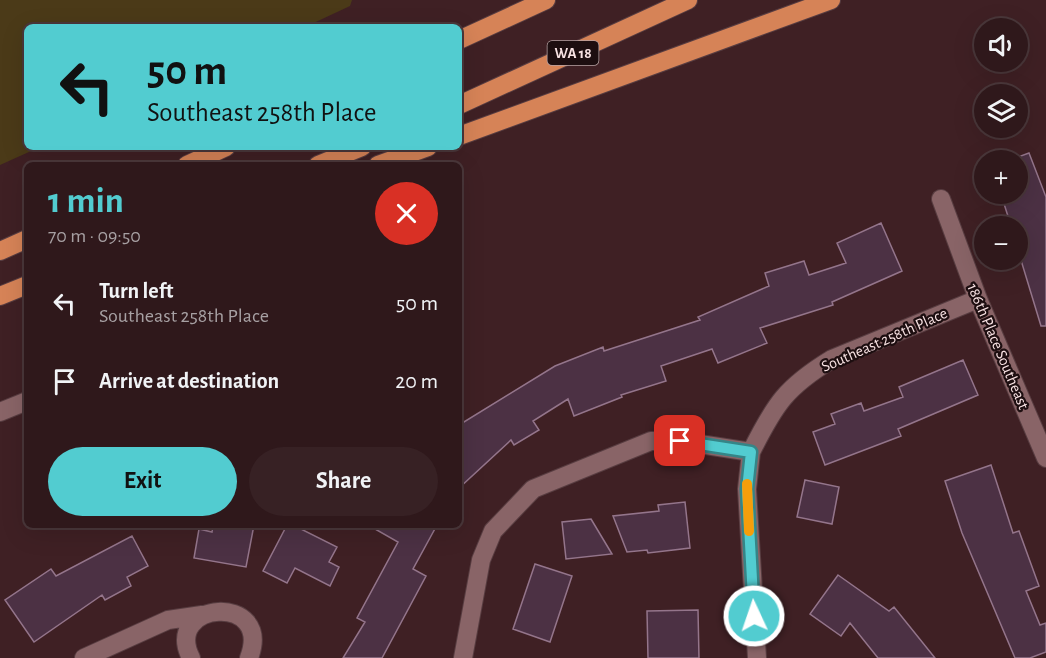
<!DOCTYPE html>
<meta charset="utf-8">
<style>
body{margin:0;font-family:"Alegreya Sans",sans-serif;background:#372124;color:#f1f3f6;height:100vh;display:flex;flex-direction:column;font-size:22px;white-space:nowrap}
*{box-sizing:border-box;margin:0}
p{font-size:20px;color:#a7a0a3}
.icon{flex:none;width:33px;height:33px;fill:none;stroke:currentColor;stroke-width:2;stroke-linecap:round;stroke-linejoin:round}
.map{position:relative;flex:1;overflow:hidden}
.drawer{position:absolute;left:24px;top:162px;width:438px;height:366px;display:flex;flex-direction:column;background:#2f181b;border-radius:9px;box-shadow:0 6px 24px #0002,0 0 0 2px #4a373a}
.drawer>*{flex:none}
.banner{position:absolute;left:24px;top:24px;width:438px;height:126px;border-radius:9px;box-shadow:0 6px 24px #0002,0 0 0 2px #4a373a;background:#52ccd0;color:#111;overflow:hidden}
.buttons{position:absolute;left:974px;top:18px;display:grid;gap:12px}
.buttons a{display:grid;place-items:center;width:54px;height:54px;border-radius:50%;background:#2f181b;box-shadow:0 6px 24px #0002,0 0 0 2px #4a373a;font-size:30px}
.pin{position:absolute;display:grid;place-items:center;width:51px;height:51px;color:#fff;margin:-26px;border-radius:12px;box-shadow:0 3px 9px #0006}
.me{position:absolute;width:66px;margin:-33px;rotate:357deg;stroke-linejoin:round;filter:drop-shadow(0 0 4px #0008)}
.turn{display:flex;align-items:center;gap:21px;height:126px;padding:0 24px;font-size:27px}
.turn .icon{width:78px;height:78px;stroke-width:2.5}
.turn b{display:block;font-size:42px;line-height:51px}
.round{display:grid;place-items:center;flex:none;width:63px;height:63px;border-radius:32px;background:#372124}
.overview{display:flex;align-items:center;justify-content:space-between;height:102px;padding:0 24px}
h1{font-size:36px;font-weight:700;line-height:45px;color:#52ccd0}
.action{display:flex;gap:12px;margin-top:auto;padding:12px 24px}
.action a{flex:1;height:69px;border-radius:36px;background:#52ccd0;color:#111;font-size:24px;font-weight:700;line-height:69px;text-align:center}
.action a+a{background:#372124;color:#f1f3f6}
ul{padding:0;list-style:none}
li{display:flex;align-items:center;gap:18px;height:78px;padding:0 24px}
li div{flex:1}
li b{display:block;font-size:22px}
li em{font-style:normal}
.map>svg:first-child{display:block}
.green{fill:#4b3a18}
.building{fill:#4c3144;stroke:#94758b;stroke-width:1.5}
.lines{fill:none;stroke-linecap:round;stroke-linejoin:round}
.street-casing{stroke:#583d41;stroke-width:20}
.highway-casing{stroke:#583d41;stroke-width:20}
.street{stroke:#896467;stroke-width:18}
.highway{stroke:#d68357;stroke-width:18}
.route-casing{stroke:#358587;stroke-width:15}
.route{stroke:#52ccd0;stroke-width:10}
.slow{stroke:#f59e0b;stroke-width:10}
.labels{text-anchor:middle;stroke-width:4.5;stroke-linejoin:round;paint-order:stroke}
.shield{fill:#1d0e10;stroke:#b7a3a4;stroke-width:1.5}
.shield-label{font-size:15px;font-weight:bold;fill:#f9e3e4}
.street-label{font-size:16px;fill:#f9e3e4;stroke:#1d0e10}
</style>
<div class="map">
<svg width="1046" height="658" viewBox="0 0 1046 658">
<rect width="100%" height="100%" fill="#3f2024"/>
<path class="green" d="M0,0H352L350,6L305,27H27V147H40L0,165Z"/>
<path class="building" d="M1029,153L1046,197V326H1041L1017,247V226H1011L1001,194H1017V160H1010Z
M881,223L902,271L832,302L833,305L760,328L767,343L718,363L712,349L661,366L666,381L621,395L622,397L574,416L568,399L533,421L539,430L514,445L511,440L459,488V425L555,366L603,347L604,351L700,320L698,317L769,286L765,273L804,261L809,275L846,263L837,243Z
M963,360L978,395L898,429L901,436L825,465L813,432L835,424L831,414L861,403L864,411L903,397L899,387Z
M991,465L1013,533L1019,531L1039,586L1026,591L1040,625L1046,623V652L1030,658H1015L962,533L945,481Z
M805,480L839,487L832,524L797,517Z
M685,502L690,548L648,553L647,550L627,552L613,516L659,511L658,505Z
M591,519L612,554L566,559L562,522Z
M213,525H254L246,567L194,558L199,529L212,532Z
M287,525H293L337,547L329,562L339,567L330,586L295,568L287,583L263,571Z
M368,525H437L413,569L426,576L382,658H343L365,622L357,618L398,542Z
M132,536L148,566L127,577L131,586L105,600L102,595L34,642L5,600L51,569L56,576Z
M535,564L572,576L550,642L513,629Z
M838,575L889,611L894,607L935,658H878L850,623L841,636L810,614Z
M698,610L699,658H648L647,611Z"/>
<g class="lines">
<defs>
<path id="street" d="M941,199L978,299L1046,458
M0,412L27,401
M751,452L747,489L757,658
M84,658L168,620L202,615
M191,658C162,601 274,592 249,658
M463,658L481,560L493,531L533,489L651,441H680L751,452C775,404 786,387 832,359L978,299"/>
<path id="highway" d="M459,40L546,0
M459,105L688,0
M459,136L831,0
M187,165L226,147
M318,165L362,147
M378,165L428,147
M0,251L27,239
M0,296L27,285"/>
</defs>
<use href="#street" class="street-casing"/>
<use href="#highway" class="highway-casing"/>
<use href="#street" class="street"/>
<use href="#highway" class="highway"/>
</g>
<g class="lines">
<defs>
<path id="route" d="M680,441L751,452L747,489L754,616"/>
</defs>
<use href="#route" class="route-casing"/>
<use href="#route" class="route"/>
<path class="slow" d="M747,484L749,531"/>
</g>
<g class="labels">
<rect class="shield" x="547.5" y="41" width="51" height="24" rx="4.5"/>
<g class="shield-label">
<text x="573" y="58">WA 18</text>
</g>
<g class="street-label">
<text transform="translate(884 339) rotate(-24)" y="6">Southeast 258th Place</text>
<text transform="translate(999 346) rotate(67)" y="6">186th Place Southeast</text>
</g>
</g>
</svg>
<div class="buttons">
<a><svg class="icon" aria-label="sound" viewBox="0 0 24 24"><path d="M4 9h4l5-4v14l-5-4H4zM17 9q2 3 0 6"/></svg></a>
<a><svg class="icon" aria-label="layers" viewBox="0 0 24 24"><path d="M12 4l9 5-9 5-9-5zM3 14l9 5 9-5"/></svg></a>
<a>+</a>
<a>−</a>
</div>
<div class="pin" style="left:680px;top:441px;background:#d93025"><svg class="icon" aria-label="arrive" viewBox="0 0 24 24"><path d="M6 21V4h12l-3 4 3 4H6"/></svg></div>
<svg class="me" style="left:754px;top:616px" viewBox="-20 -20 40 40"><circle r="17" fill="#52ccd0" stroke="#fff" stroke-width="3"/><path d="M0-11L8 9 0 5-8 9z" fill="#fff"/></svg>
<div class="banner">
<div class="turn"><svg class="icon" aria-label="left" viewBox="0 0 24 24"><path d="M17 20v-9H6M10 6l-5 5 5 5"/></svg><div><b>50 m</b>Southeast 258th Place</div></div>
</div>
<section class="drawer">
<div class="overview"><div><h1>1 min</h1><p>70 m · 09:50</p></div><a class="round" style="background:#d93025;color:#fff"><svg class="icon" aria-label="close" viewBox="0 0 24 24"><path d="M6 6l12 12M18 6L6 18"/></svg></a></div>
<ul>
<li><svg class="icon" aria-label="left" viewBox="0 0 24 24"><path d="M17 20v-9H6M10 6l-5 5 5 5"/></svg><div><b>Turn left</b><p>Southeast 258th Place</p></div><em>50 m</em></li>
<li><svg class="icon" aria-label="arrive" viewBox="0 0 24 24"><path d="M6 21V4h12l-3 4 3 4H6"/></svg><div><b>Arrive at destination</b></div><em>20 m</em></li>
</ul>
<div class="action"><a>Exit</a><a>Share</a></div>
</section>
</div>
